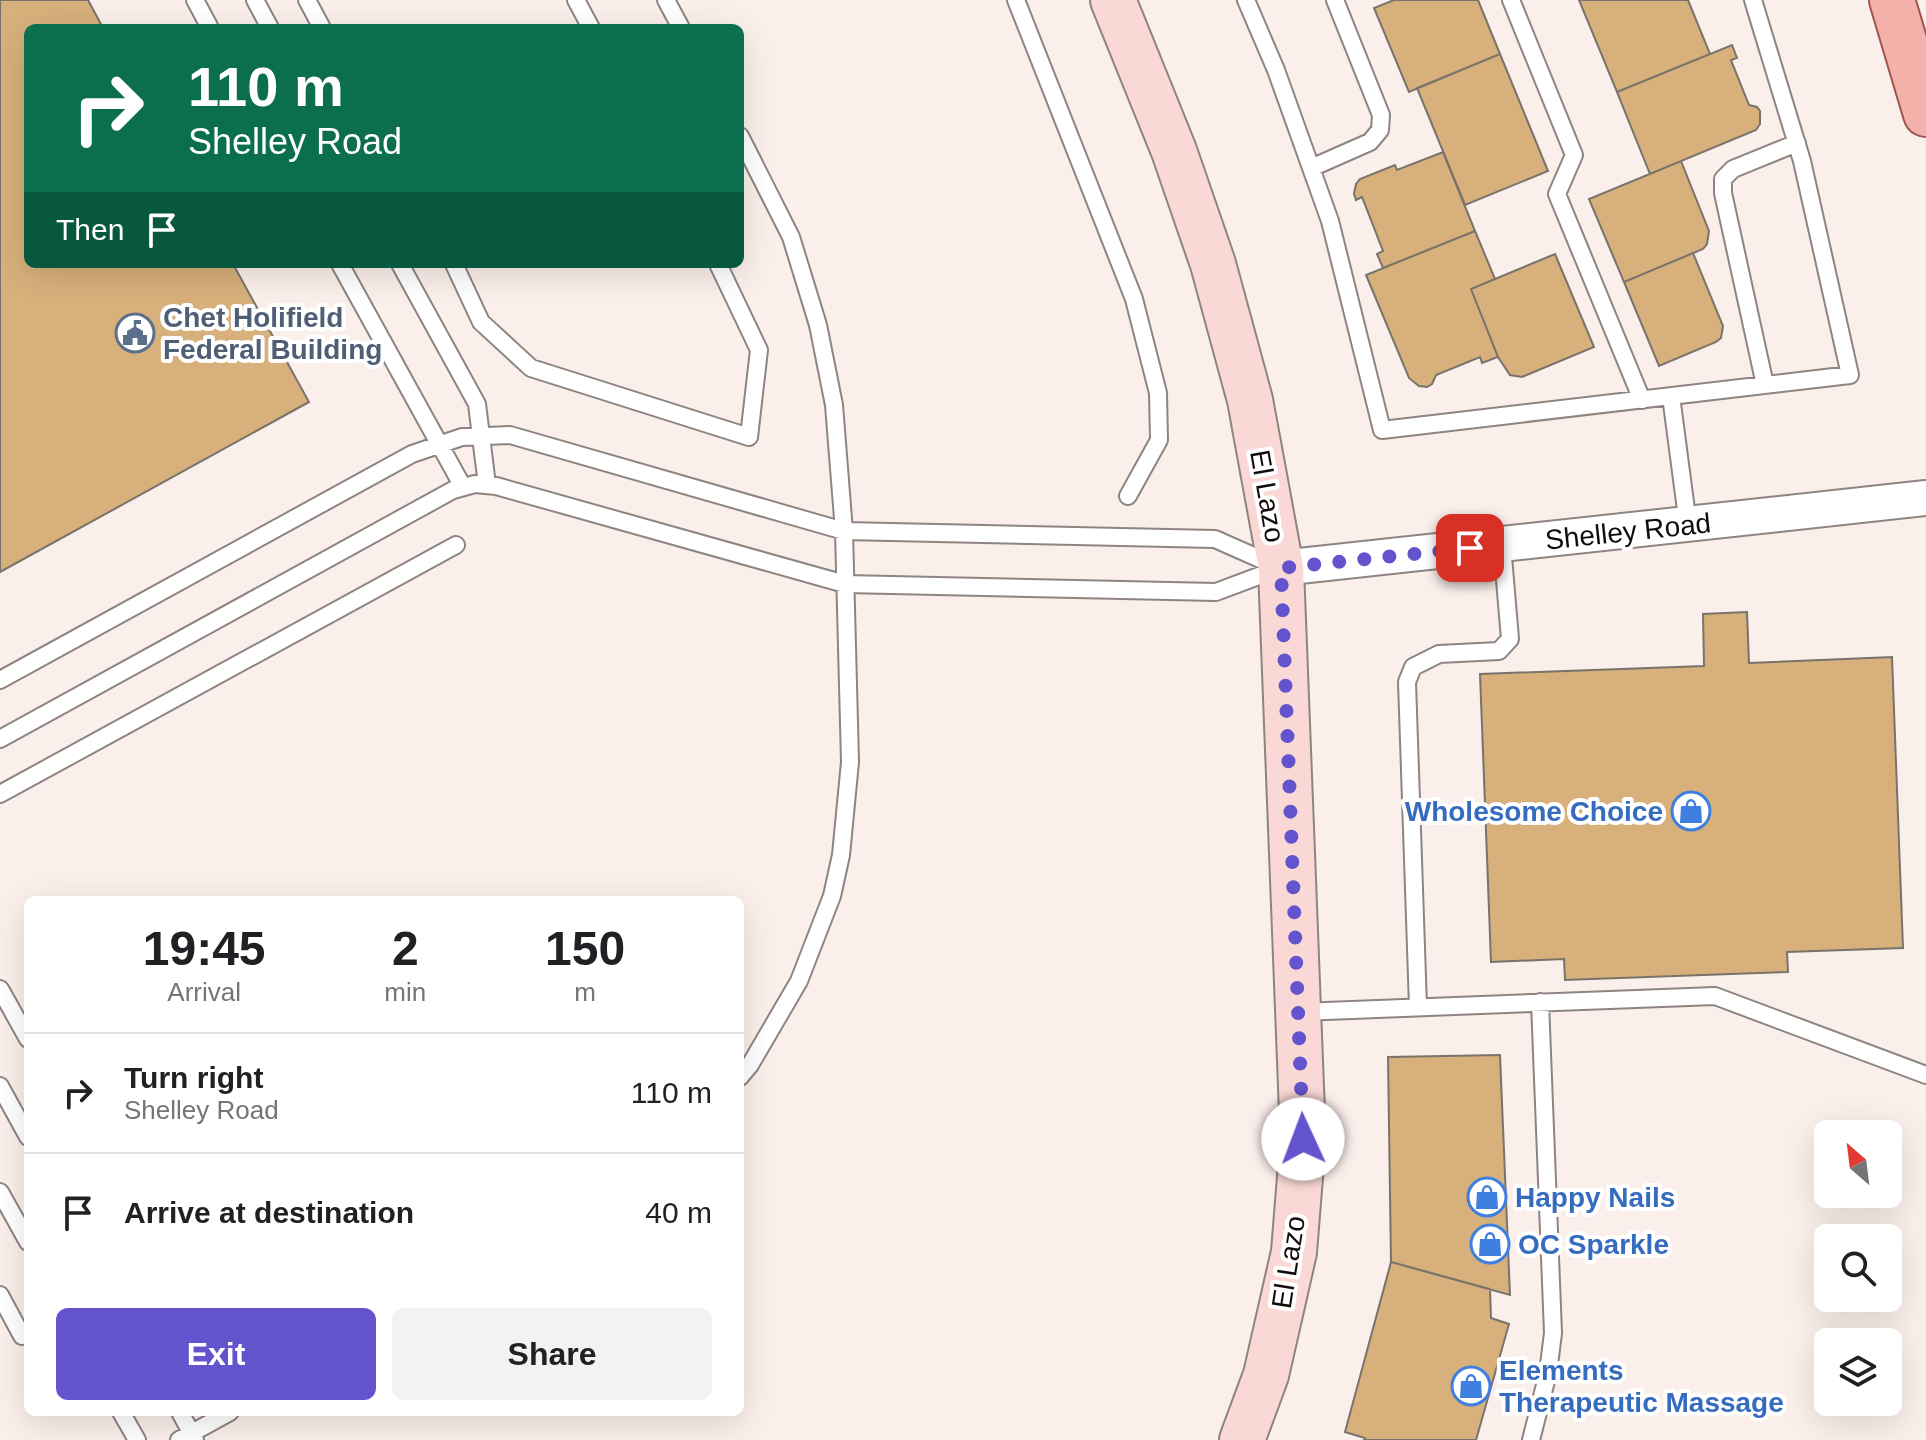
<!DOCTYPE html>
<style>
body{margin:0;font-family:Helvetica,sans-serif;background:#f2f2f2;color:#202124;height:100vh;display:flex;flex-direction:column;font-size:30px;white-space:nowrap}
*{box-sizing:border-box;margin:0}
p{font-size:26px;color:#757577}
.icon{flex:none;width:44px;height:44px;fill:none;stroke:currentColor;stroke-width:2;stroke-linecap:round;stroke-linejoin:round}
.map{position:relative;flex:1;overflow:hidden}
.side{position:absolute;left:24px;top:896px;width:720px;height:520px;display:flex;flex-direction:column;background:#fff;border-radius:12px;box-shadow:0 8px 32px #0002}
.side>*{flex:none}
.banner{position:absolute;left:24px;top:24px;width:720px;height:244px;border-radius:12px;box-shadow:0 8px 32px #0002;background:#0b6e4f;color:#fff;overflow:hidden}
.needle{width:52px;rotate:332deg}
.buttons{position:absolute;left:1814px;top:1120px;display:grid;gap:16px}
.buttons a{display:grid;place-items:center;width:88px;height:88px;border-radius:12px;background:#fff;box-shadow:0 8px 32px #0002;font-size:40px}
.pin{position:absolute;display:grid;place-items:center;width:68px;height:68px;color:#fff;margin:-34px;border-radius:16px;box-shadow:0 4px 12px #0006}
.me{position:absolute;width:88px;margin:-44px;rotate:358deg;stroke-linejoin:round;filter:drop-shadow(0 0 6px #0008)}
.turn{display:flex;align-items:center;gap:28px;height:168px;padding:0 32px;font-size:36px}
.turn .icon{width:104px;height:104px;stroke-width:2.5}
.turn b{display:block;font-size:56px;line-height:68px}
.then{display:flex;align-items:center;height:76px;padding:0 32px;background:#0003;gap:16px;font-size:30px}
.eta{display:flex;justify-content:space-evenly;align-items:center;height:136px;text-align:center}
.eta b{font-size:48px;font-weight:800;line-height:56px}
.cta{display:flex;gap:16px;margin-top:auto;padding:16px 32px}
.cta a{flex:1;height:92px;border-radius:12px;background:#6353cc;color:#fff;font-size:32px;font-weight:800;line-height:92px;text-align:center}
.cta a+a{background:#f2f2f2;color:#202124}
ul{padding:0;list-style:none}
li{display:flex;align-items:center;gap:24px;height:120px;padding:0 32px;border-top:2px solid #e0e0e0}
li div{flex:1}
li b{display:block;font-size:30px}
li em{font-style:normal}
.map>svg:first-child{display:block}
.building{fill:#d7b07b;stroke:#78736b;stroke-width:2}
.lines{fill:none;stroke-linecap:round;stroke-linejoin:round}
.lane-casing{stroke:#8e8480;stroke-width:20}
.street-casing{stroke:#8e8480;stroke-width:38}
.secondary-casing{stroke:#8e8480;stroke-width:48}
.primary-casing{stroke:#9e554e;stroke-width:48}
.lane{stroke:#fff;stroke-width:16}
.street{stroke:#fff;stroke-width:34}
.secondary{stroke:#f9d8d5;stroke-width:44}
.primary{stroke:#f3b1aa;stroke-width:44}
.route{stroke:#6353cc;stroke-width:14;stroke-dasharray:0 25.2}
.labels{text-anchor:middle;stroke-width:8;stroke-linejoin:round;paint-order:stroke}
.service-label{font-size:28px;font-weight:bold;fill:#4e5e75;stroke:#fff;text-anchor:start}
.street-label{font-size:28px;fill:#100c0b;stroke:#fff}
.shop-label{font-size:28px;font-weight:bold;fill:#366cbe;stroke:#fff;text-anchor:start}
</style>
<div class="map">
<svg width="1926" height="1440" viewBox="0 0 1926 1440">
<rect width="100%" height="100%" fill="#fbefeb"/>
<path class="building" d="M0,0H88L103,28H28V264H233L309,402L0,572Z
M1394,0H1478L1500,54L1409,92L1374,8Z
M1579,0H1688L1710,54L1617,92Z
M1732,45L1737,58L1731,60L1749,105L1757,107L1760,111V124L1756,130L1650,174L1617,92Z
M1500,54L1548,171L1465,205L1417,88Z
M1443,152L1475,231L1383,268L1377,254L1383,251L1362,197L1356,200L1354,194L1356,184L1360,179L1395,165L1397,170Z
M1681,161L1709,231L1707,244L1703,249L1624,282L1589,199Z
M1475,231L1495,279L1471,289L1498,357L1482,363L1480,357L1436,375L1432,384L1427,387L1419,386L1409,378L1366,275Z
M1693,253L1723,326L1721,338L1716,342L1659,366L1624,282Z
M1555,254L1594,347L1522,377L1510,375L1498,357L1471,289Z
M1747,612L1749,663L1892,657L1903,948L1787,952L1788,972L1565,980L1564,959L1491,962L1480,674L1704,666L1703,614Z
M1500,1055L1510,1295L1391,1262L1388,1057Z
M1391,1262L1490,1289L1491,1318L1509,1324L1476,1440H1364L1365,1438L1345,1432Z"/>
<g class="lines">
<defs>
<path id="lane" d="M195,0L210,28
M255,0L270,28
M307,0L322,28
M576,0L591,28
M666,0L681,28
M1016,0L1134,299L1158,393L1159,440L1128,496
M1246,0L1276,70L1330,221L1382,430L1850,375L1802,161L1753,0
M1511,0L1574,155L1557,194L1642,400
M740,136L791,237L818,325L834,405L844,531L850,762L841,855L832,896L799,981L750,1065L740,1077
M1311,168L1370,142L1380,130L1381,115L1335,0
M340,264L463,487
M400,264L477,404L487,485
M454,264L481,322L531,368L749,437L759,350L718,264
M1765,385L1723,193V179L1733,169L1797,143
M1671,396L1688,525
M0,680L412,454L462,437L510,435L844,531L1215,539L1276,566
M0,739L453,490L475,484L496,486L845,584L1216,592L1280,568
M0,794L456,545
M0,989L28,1039
M1418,1007L1407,682L1413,667L1439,654L1499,651L1510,639L1502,545
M1300,1012L1715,996L1926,1075
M0,1086L28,1137
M0,1192L28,1242
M0,1295L22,1336
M121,1412L137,1440
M180,1412L195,1440
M179,1440L230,1412
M1531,1440L1548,1373L1553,1333L1540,1002"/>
<path id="street" d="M1281,568L1926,498"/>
<path id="secondary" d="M1113,0L1174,151L1213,264L1250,400L1281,568L1303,1139L1294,1252L1266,1375L1242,1440"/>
<path id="primary" d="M1892,0L1926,114"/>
</defs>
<use href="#lane" class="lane-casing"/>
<use href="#street" class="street-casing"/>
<use href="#secondary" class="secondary-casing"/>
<use href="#primary" class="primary-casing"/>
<use href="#lane" class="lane"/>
<use href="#street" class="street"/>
<use href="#secondary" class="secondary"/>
<use href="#primary" class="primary"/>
</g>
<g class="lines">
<path class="route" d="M1303,1139L1281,568L1470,548"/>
</g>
<defs>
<symbol id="civic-ring" viewBox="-11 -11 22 22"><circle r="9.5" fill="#fff" stroke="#5c6f8a" stroke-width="1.5"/><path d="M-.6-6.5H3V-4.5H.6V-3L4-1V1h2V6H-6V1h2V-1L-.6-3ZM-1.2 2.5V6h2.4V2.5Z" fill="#5c6f8a"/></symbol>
<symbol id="shop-ring" viewBox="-11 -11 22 22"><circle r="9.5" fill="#fff" stroke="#3f7fe0" stroke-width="1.5"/><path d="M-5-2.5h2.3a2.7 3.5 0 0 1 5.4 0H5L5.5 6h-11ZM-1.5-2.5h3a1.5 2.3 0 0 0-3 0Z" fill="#3f7fe0"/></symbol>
</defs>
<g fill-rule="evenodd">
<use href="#civic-ring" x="113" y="311" width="44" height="44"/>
<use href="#shop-ring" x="1669" y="789" width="44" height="44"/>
<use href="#shop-ring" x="1465" y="1175" width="44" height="44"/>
<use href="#shop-ring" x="1468" y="1222" width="44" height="44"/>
<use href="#shop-ring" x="1449" y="1364" width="44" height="44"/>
</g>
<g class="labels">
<g class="service-label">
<text x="163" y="327">Chet Holifield<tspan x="163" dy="32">Federal Building</tspan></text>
</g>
<g class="street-label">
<text transform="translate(1268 496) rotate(80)" y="10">El Lazo</text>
<text transform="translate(1628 531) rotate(-6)" y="10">Shelley Road</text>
<text transform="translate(1288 1262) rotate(-81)" y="10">El Lazo</text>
</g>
<g class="shop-label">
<text x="1663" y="821" text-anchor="end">Wholesome Choice</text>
<text x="1515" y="1207">Happy Nails</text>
<text x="1518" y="1254">OC Sparkle</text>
<text x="1499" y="1380">Elements<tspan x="1499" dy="32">Therapeutic Massage</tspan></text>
</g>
</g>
</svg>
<div class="buttons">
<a><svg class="needle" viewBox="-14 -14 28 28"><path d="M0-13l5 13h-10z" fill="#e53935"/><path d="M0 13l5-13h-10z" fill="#757577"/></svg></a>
<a><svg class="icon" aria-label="search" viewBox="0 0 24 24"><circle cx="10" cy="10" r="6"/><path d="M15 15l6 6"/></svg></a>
<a><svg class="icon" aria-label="layers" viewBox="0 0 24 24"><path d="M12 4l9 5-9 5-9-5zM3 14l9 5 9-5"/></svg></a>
</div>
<div class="pin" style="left:1470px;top:548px;background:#d93025"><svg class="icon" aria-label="arrive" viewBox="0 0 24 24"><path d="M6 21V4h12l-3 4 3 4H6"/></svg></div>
<svg class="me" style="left:1303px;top:1139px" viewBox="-20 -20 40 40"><circle r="19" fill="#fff"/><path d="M0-13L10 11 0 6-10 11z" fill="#6353cc"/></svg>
<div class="banner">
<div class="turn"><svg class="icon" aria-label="right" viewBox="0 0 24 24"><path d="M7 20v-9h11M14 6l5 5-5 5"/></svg><div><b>110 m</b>Shelley Road</div></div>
<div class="then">Then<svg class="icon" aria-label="arrive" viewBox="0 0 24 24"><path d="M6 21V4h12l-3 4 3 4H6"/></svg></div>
</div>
<section class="side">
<div class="eta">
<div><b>19:45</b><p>Arrival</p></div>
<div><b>2</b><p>min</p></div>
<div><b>150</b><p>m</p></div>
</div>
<ul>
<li><svg class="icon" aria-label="right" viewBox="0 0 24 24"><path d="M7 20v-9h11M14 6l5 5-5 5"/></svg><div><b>Turn right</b><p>Shelley Road</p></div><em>110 m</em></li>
<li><svg class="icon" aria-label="arrive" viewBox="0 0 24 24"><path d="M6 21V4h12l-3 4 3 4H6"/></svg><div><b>Arrive at destination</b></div><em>40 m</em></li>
</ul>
<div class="cta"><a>Exit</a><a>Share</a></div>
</section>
</div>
